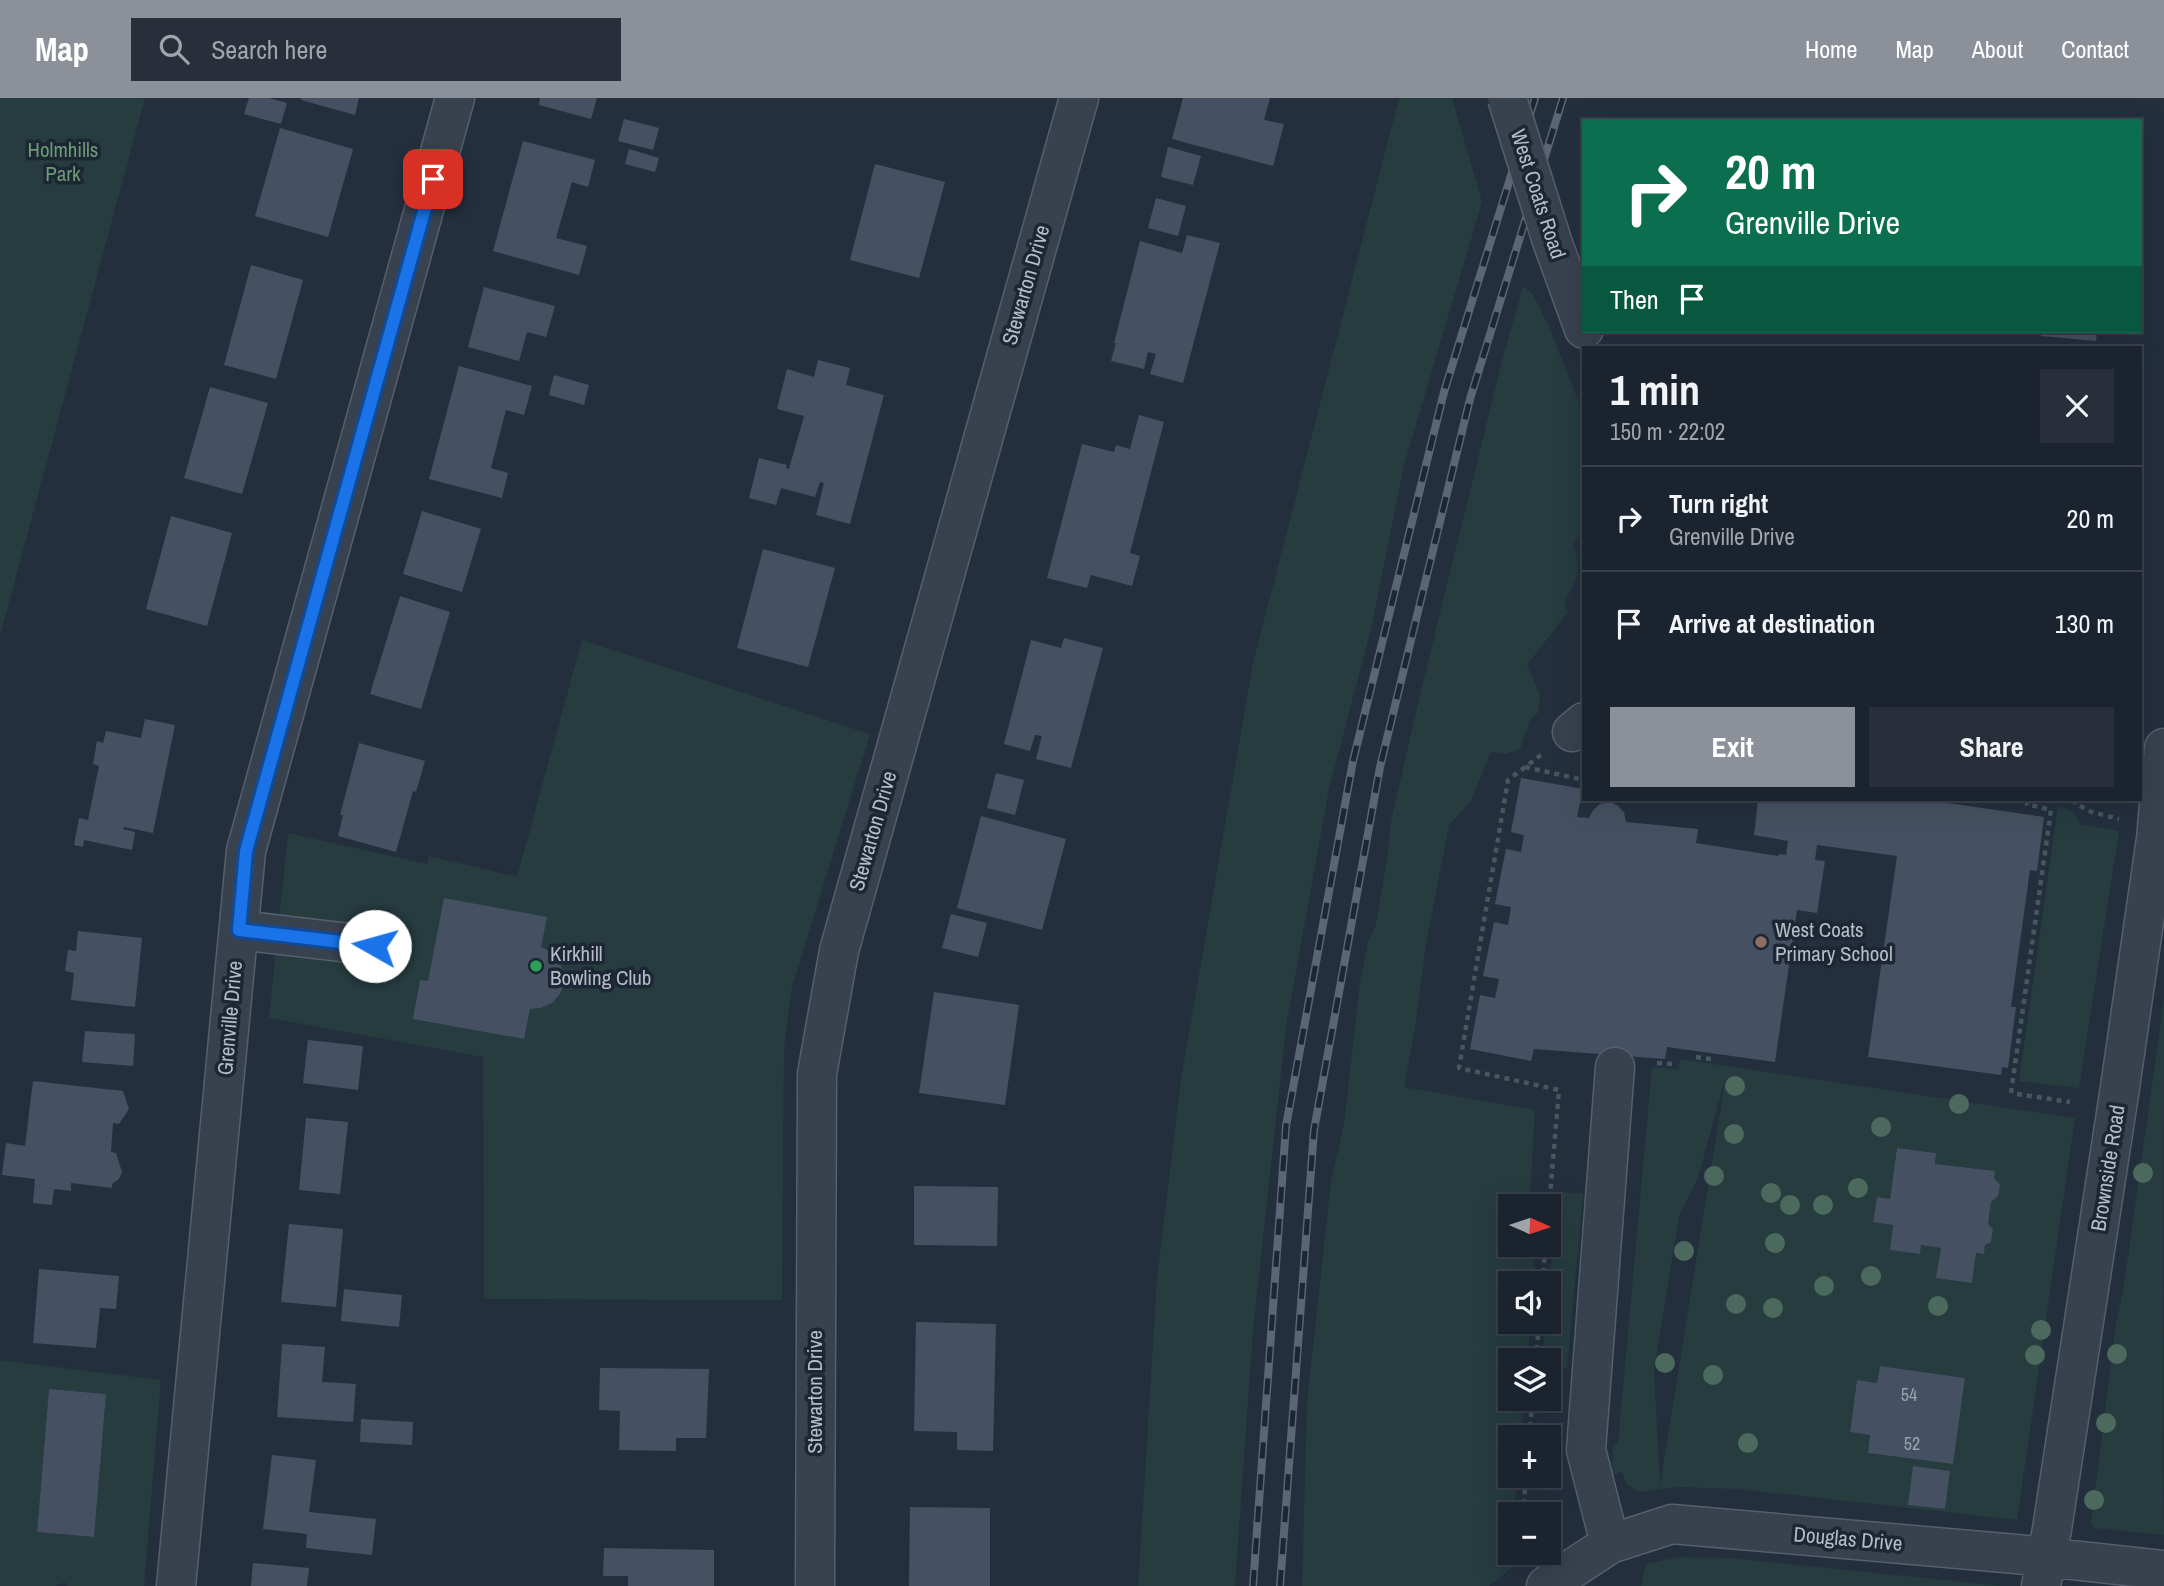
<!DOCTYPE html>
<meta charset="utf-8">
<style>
body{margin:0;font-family:"Archivo Narrow",sans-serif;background:#282f3a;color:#f1f3f6;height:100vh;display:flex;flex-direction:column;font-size:26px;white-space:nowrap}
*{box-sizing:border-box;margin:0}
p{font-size:23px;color:#a0a4aa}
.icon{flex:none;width:38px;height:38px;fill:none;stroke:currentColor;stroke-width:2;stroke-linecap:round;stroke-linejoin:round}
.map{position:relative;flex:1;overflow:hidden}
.details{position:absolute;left:1582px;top:248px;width:560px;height:455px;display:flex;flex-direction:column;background:#1b232e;border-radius:0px;box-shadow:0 7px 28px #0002,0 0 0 2px #39404a}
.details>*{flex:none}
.hud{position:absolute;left:1582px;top:21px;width:560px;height:214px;border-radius:0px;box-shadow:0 7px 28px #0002,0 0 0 2px #39404a;background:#0b6e4f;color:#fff;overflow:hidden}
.needle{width:46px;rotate:93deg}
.tools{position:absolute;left:1498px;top:1096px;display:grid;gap:14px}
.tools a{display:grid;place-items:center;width:63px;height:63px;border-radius:0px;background:#1b232e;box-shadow:0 7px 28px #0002,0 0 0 2px #39404a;font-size:35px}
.pin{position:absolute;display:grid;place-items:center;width:60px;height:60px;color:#fff;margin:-30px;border-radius:14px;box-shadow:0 4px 10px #0006}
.me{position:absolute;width:77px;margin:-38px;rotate:277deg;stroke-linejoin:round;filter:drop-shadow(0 0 5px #0008)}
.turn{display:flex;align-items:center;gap:24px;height:147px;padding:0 28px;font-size:32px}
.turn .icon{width:91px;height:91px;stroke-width:2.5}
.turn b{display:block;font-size:49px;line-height:60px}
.then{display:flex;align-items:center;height:66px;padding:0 28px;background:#0003;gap:14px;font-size:26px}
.round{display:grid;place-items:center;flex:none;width:74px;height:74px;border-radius:0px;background:#282f3a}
.summary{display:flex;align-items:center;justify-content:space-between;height:119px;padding:0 28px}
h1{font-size:42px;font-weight:700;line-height:52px}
.button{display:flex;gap:14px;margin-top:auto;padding:14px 28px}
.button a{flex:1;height:80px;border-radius:0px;background:#8c9099;color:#fff;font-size:28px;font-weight:700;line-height:80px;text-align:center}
.button a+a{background:#282f3a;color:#f1f3f6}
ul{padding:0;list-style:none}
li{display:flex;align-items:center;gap:21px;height:105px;padding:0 28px;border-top:2px solid #39404a}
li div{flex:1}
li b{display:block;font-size:26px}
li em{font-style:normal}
header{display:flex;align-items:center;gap:42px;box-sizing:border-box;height:98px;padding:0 35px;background:#8c9099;color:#fff}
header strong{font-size:33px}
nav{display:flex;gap:38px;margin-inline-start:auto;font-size:24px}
.search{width:490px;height:63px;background:#282f3a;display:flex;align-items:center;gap:18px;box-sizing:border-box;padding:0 24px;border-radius:0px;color:#a0a4aa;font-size:26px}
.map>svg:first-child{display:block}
.green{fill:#263c3f;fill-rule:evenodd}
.building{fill:#455162}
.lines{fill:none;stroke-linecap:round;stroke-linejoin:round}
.minor-casing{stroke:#565f6c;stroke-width:41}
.path{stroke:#44595c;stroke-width:4.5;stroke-dasharray:5 5;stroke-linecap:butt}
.minor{stroke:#38414e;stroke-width:38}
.rail-casing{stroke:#5a6575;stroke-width:8}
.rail{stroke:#1d2633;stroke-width:5;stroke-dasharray:16;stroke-linecap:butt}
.minor-bridge-casing{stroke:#565f6c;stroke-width:41;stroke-linecap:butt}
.minor-bridge{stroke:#38414e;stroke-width:38}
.tree{fill:#4b6a5d}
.route-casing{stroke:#114b97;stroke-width:18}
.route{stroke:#1a73e8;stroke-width:12}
.education-dot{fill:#8d6e63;stroke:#1d2633;stroke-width:2.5}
.leisure-dot{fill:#2e9e5b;stroke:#1d2633;stroke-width:2.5}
.labels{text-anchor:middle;stroke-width:7;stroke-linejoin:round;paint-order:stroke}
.number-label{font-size:18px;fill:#98a1af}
.park-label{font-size:21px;fill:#6b9a76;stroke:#1d2633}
.street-label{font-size:21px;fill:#b4bcc9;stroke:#1d2633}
.poi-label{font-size:21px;fill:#b4bcc9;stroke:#1d2633;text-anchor:start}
</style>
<header>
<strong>Map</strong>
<div class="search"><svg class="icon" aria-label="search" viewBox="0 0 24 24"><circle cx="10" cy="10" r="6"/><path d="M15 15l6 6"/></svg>Search here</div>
<nav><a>Home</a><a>Map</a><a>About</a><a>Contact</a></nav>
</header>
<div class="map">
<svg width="2164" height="1488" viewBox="0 0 2164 1488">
<rect width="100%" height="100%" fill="#242f3e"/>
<path class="green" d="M0,0H145L0,538Z
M1399,0H1452L1482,104L1404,367L1372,527L1329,691L1286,929L1253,1233L1235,1488H1138L1157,1181L1181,981L1253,565Z
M1523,188L1533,196L1549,229L1584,317V371L1580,381V407L1584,413V432L1573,445C1583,474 1577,479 1564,505L1568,514L1527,567L1540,597L1538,615L1530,621L1520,651L1505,656L1491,654L1471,703L1449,727L1426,846L1416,924L1404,989L1535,1012L1530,1095L1531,1108H1510V1146H1535L1534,1185H1510V1223H1531L1527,1262H1510V1300H1524L1521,1339H1510V1377H1517L1514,1416H1510V1454H1527L1528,1457L1489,1488H1302L1307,1304L1331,1083L1344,1026L1360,885L1368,844L1376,826L1387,761L1391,723L1423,584L1503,259Z
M582,542L870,636L792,889L784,950L782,1202L484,1201L483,959L269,920L288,735L427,766L429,758L517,779Z
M2058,708C2069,712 2077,713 2079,726L2119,733L2079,990L2019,983Z
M2164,901L2163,1370L2164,1437L2094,1430L2091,1426L2115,1232L2124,1187Z
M1680,961L2075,1020L2017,1422L1737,1391L1679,1389L1640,1394L1627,1387L1622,1374L1612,1376L1613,1347L1618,1345L1652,969L1678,971ZM1726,977L1660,1387L1654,1272L1679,1118L1698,1080ZM1897,1050L1936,1055L1935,1066L1991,1104L1988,1126L1993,1131L1991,1143L1985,1147L1984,1156L1976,1155L1972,1184L1937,1180L1941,1150L1921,1147L1920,1155L1893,1127L1873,1123L1877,1099L1890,1101ZM1880,1268L1965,1280L1953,1366L1868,1355L1870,1337L1850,1334L1857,1283L1877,1285Z
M1557,1094L1583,1096L1567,1271L1549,1269V1262H1542L1546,1223H1549V1189Z
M0,1262L161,1282L144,1488H67L65,1484L56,1488H0ZM49,1291L106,1296L93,1439L37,1434Z
M1679,1459L1729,1460L2003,1488H1641L1646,1466Z"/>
<path class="building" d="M249,0H269L287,5L281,26L244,16Z
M301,0H359L355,17L301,2Z
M540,0H597L591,21L539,7Z
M1183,0H1270L1264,22L1284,26L1273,68L1172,41Z
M624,21L659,30L653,52L618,43Z
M280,30L353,51L328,139L255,118Z
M523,43L595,62L588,89L572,84L556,140L587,148L579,177L493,153Z
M1168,49L1201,58L1193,87L1161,79Z
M629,51L659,60L655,74L625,66Z
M875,66L945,84L919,180L850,162Z
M1156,100L1186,108L1178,138L1148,130Z
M1187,137L1220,145L1183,285L1150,276L1156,256L1148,254L1144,271L1111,263L1116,245H1114L1140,143L1182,155Z
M251,167L303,182L276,281L224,267Z
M484,189L555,208L546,239L527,234L519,263L468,249Z
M2041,233H2097L2096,243L2041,238Z
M818,262L850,270L846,287L884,297L850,426L816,417L824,385L820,384L815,399L781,390L776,407L749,400L759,360L787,367L786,370L789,371L804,318L777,311L787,271L814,279Z
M459,268L532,288L524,317L506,312L499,339L491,370L508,375L502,400L429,381Z
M554,277L589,287L584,307L549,297Z
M210,289L268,305L242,396L184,380Z
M1139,317L1164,324L1130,455L1140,458L1132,488L1091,477L1087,490L1047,480L1082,346L1114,354L1116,347L1130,351Z
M422,413L481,431L462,494L403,476Z
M171,418L232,435L207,528L146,511Z
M763,451L835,470L808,569L737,550Z
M400,498L450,514L421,611L370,596Z
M1064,540L1103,550L1071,670L1036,661L1042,638L1035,637L1030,653L1004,646L1031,542L1061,550Z
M145,621L175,627L153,735L124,729L123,731L135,734L132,752L84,742L83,749L74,747L79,720L88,722L99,668L93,666L97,643L103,645L106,633L141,640Z
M359,645L425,663L416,694L413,693L396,754L338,738L343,717H340Z
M996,675L1024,682L1015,717L987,710Z
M1521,680L1583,691L1577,719L1589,720L1593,712L1600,706L1609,704L1617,707L1624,714L1626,724L1698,731L1696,745L1778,758L1779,756L1786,757L1788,743L1754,737L1758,702H1927L2044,719L2037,773L2030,772L2011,909H2016L2008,970L2002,969L2001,977L1868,959L1897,758L1817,747L1815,762L1825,763L1817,815L1797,812L1775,964L1667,949L1665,961L1534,951L1531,963L1470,951L1480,897L1495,900L1499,881L1483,878L1494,824L1508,827L1511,809L1495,806L1506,751L1521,754L1524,737L1511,734Z
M981,718L1066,741L1042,832L957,810Z
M444,800L547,819L541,849L551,854L559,863L563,873L564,885L560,896L552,905L541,910L530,911L524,941L413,921L420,882L428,883Z
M951,816L987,825L978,859L942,850Z
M78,833L142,840L135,909L71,902L74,875L65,873L68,852L76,853Z
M934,894L1019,907L1005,1007L919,995Z
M85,933L135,936L133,968L82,964Z
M308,942L363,948L358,992L303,985Z
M33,983L123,993L129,1011L119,1026L113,1025L111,1054L116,1055L122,1074L119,1081L112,1086V1090L71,1085V1093L54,1091L52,1107L33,1105L35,1081L2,1077L6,1045L25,1048Z
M306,1020L348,1024L340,1096L299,1092Z
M1897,1050L1936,1055L1935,1066L1995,1073L1994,1080L2000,1087L1998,1098L1991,1104L1988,1126L1993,1131L1991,1144L1985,1147L1984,1156L1976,1155L1972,1185L1936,1180L1941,1150L1921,1147L1920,1156L1890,1152L1893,1127L1873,1124L1877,1099L1890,1101Z
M914,1088L998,1089L997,1148L914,1147Z
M289,1126L343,1131L336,1209L281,1204Z
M39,1171L119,1178L116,1211L100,1210L96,1250L33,1245Z
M344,1191L402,1197L399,1229L341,1223Z
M916,1224L996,1226L993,1353L957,1352V1334L914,1333Z
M282,1246L325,1249L322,1284L356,1286L353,1324L277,1319Z
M1880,1268L1965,1280L1953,1366L1868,1355L1870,1337L1850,1334L1857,1282L1877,1285Z
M600,1270L709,1271L706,1340H676V1353L619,1352L620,1313L599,1312Z
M49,1291L106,1296L94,1439L37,1434Z
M361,1321L413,1324L412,1347L360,1344Z
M272,1357L316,1362L309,1414L376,1421L372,1457L306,1450L307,1436L263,1431Z
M1913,1368L1950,1373L1945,1411L1908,1407Z
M910,1409L990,1410V1488H909Z
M604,1450L714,1452V1488H628V1478H603Z
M253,1465L309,1470L307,1488H251Z"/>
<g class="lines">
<defs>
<path id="minor" d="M1552,143L1584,231
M1572,634L1584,624
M239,832L375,848
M1610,1446L1586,1352L1615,969
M176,1488L246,753L455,0
M815,1488L817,976L839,853L1079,0
M1546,1488L1610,1446L1672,1426L2016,1456L2164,1472
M2041,1488L2052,1431L2119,996L2156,741L2164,650"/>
</defs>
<use href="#minor" class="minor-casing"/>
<path class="path" d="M1541,657L1508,682L1459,970L1559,992L1549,1109
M1525,669L1584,682
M2072,702L2088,713L2119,721
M1696,959L1711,961
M1657,965L1673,966
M2011,995L2051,712L2027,706L2028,702
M2017,996L2070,1004
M1542,1185L1546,1146
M1536,1262L1539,1223
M1529,1339L1533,1300
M1523,1416L1526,1377"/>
<use href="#minor" class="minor"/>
<defs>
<path id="rail" d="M1253,1488L1286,1028L1353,663L1444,294L1535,0
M1280,1488L1314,1032L1380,669L1470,301L1563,0"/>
</defs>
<use href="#rail" class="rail-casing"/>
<use href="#rail" class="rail"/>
<defs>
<path id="minor-bridge" d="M1507,0L1552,143"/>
</defs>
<use href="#minor-bridge" class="minor-bridge-casing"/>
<use href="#minor-bridge" class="minor-bridge"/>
</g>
<g class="tree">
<circle cx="1735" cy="988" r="10"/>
<circle cx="1959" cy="1006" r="10"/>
<circle cx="1881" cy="1029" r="10"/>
<circle cx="1734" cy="1036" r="10"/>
<circle cx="2143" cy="1075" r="10"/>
<circle cx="1714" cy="1078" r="10"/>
<circle cx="1858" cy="1090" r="10"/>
<circle cx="1771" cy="1095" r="10"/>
<circle cx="1790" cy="1107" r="10"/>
<circle cx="1823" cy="1107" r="10"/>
<circle cx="1775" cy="1145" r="10"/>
<circle cx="1684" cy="1153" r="10"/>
<circle cx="1871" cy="1178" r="10"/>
<circle cx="1824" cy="1188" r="10"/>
<circle cx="1736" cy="1206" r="10"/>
<circle cx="1938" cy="1208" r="10"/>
<circle cx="1773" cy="1210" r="10"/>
<circle cx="2041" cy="1232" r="10"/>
<circle cx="2117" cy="1256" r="10"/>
<circle cx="2035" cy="1257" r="10"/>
<circle cx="1665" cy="1265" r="10"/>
<circle cx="1713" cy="1277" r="10"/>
<circle cx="2106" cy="1325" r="10"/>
<circle cx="1748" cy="1345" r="10"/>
<circle cx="2094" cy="1402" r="10"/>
</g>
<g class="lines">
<defs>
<path id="route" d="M375,848L239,832L246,753L433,81"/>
</defs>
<use href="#route" class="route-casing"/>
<use href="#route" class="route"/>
</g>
<circle class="education-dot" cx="1761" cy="844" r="7"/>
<circle class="leisure-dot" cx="536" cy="868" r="7"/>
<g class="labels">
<g class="number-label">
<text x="1909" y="1303">54</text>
<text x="1912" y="1352">52</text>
</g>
<g class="park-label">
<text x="63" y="59">Holmhills<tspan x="63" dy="24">Park</tspan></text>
</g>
<g class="street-label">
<text transform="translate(1538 96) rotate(72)" y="7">West Coats Road</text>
<text transform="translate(1026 187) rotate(-74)" y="7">Stewarton Drive</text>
<text transform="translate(873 733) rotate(-74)" y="7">Stewarton Drive</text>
<text transform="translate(230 920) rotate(-85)" y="7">Grenville Drive</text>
<text transform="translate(2108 1070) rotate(-81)" y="7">Brownside Road</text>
<text transform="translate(815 1294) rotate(-90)" y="7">Stewarton Drive</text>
<text transform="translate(1848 1441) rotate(5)" y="7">Douglas Drive</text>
</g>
<g class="poi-label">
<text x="1775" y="839">West Coats<tspan x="1775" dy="24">Primary School</tspan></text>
<text x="550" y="863">Kirkhill<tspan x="550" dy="24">Bowling Club</tspan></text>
</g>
</g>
</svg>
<div class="tools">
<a><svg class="needle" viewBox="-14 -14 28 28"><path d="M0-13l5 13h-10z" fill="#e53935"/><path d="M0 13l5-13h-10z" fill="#a0a4aa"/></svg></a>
<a><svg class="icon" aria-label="sound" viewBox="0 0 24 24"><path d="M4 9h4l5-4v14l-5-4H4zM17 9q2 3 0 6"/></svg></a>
<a><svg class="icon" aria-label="layers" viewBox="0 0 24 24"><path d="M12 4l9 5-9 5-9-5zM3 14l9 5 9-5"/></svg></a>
<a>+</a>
<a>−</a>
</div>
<div class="pin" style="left:433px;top:81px;background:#d93025"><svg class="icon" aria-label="arrive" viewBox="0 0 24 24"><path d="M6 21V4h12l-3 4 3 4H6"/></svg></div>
<svg class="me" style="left:375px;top:848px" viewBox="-20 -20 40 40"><circle r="19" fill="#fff"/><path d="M0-13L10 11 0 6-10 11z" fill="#1a73e8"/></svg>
<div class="hud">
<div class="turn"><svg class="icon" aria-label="right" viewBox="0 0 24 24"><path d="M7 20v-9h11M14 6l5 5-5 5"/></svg><div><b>20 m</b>Grenville Drive</div></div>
<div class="then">Then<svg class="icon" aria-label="arrive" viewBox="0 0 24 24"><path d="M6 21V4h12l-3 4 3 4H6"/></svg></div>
</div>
<section class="details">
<div class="summary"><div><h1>1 min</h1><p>150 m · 22:02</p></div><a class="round"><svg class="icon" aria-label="close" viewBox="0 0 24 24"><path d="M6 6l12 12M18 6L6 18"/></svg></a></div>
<ul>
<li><svg class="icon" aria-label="right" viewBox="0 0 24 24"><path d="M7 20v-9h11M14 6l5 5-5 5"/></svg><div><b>Turn right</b><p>Grenville Drive</p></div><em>20 m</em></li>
<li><svg class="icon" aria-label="arrive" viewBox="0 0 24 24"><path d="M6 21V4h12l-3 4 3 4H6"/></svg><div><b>Arrive at destination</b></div><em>130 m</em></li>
</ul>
<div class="button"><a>Exit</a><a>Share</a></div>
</section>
</div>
